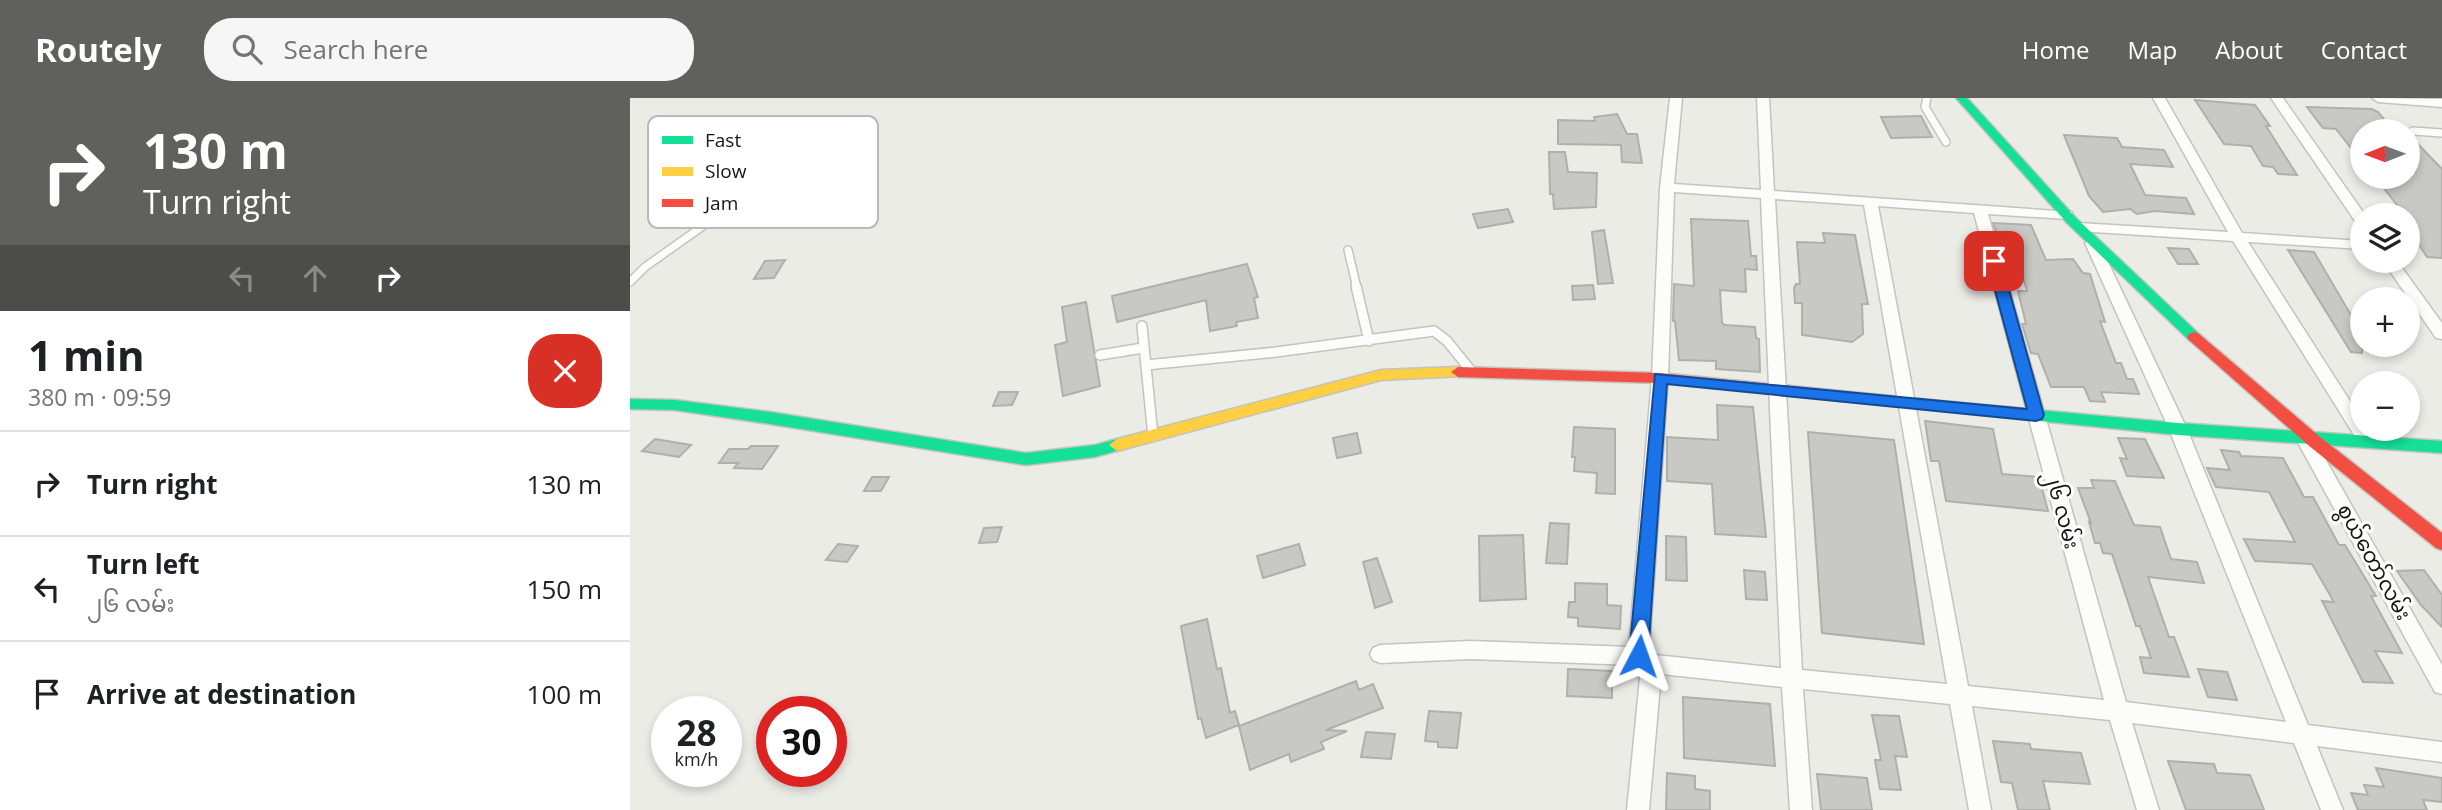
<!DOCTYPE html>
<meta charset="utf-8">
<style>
body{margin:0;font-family:"Open Sans","Noto Sans Myanmar",sans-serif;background:#f6f6f6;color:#202124;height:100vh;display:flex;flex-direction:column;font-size:26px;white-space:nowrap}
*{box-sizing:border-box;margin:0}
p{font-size:23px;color:#757577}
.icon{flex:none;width:38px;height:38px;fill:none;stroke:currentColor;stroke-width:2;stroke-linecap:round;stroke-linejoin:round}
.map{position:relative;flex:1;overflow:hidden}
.side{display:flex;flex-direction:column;background:#fff;width:630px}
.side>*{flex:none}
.top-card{background:#60605c;color:#fff;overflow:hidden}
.needle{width:46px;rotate:269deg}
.controls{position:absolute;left:1720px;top:21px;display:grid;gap:14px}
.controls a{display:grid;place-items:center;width:70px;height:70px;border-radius:50%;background:#fff;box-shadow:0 4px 10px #0003;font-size:35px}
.speed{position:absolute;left:21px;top:598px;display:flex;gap:14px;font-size:35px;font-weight:700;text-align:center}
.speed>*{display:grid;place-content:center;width:91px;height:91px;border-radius:50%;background:#fff;box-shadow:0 4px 10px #0003;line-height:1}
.speed small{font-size:18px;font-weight:400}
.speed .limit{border:10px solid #d22;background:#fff;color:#111}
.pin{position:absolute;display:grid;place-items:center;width:60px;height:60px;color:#fff;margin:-30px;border-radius:14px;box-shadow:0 4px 10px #0006}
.me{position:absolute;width:77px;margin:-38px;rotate:4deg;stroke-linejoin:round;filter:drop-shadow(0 0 5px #0008)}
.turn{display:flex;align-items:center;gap:24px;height:147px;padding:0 28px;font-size:32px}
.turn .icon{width:91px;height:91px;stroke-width:2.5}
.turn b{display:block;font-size:49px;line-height:60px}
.lanes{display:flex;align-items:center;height:66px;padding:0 28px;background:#0003;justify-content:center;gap:35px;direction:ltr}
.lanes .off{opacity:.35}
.round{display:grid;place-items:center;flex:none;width:74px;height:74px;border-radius:28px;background:#f6f6f6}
.headline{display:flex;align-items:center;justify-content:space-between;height:119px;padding:0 28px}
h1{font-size:42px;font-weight:700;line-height:52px}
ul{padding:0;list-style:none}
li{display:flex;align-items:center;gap:21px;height:105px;padding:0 28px;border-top:2px solid #e0e0e0}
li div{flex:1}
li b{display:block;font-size:26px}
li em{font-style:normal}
header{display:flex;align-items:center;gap:42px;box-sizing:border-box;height:98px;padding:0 35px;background:#60605c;color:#fff}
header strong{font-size:33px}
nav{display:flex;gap:38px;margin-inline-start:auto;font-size:24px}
.search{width:490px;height:63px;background:#f6f6f6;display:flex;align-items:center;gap:18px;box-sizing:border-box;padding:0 24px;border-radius:28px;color:#757577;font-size:26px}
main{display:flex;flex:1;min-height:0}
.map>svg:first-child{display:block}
.building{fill:#c8c9c4;stroke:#afb0ab;stroke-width:2}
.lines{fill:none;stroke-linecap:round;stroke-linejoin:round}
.lane-far1-casing{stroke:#c3c3bf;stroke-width:10}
.lane-casing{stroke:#c3c3bf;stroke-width:12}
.street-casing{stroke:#c3c3bf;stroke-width:3}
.fast-casing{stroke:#c3c3bf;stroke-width:3}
.slow-casing{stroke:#c3c3bf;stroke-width:3}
.jam-casing{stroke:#c3c3bf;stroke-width:3}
.lane-far1{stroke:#fcfcfb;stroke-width:7}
.lane{stroke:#fcfcfb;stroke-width:9}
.street{fill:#fcfcfb;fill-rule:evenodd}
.fast{fill:#16e098;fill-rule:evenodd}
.slow{fill:#ffcf43;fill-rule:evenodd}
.jam{fill:#f24e42;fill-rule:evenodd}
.route{fill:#1a73e8;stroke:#114b97;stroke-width:2}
.labels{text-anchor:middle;stroke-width:6;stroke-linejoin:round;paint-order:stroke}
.street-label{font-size:21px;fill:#141511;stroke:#fff}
.key{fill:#fff;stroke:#b8b9b8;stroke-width:2}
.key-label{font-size:19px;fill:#141511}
</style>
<header>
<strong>Routely</strong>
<div class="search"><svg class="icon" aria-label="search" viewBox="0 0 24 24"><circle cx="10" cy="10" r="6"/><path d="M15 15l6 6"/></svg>Search here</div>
<nav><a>Home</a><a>Map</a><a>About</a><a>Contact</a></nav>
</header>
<main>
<section class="side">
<div class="top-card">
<div class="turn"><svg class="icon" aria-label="right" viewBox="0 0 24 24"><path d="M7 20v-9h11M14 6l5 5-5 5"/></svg><div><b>130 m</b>Turn right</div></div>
<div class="lanes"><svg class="icon off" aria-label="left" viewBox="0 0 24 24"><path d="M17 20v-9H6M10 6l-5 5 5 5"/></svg><svg class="icon off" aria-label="ahead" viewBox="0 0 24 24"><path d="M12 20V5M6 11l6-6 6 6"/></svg><svg class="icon" aria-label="right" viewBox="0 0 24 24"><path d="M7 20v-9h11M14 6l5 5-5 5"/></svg></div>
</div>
<div class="headline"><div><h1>1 min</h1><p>380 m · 09:59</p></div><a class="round" style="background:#d93025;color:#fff"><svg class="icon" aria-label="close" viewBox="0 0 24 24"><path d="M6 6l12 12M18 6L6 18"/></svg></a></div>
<ul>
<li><svg class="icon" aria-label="right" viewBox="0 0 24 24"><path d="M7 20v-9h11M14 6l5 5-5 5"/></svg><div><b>Turn right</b></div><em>130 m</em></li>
<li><svg class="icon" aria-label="left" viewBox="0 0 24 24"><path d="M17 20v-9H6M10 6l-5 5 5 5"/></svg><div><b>Turn left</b><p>၂၆ လမ်း</p></div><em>150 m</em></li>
<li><svg class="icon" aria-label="arrive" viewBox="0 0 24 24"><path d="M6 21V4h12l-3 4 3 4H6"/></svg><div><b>Arrive at destination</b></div><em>100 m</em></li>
</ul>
</section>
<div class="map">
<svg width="1812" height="712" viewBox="0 0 1812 712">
<rect width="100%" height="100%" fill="#ecece7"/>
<path class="building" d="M1565,2L1625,7L1640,28H1636L1667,77L1648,76L1643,69L1633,68L1621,48L1594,46Z
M1677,9L1742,11L1748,14L1764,33H1732V64L1706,31L1693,30Z
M987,16L997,36H1007L1012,65L992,64L991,47L928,46V22L965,23L964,19Z
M1291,18L1302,39L1261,40L1251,19Z
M1778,36L1812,71V160L1797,159L1784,139H1778V117H1769L1765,111L1771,112L1745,79H1778Z
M1434,37L1487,40L1492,49L1534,52L1543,69L1500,66L1515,97L1556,100L1564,116L1525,113L1507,116L1500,111L1473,114L1459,98Z
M919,54H935L938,74L967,75L966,109L924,111L923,96H920Z
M878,111L883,124L848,130L843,116Z
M1061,121L1118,123L1121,158H1126L1127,172L1115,171L1116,194L1090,192L1092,225L1095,227L1125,229L1126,240L1129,241L1130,274L1086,271V263L1049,262L1045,223H1043L1044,186L1064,188Z
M1363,125L1401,127L1416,162L1443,161L1453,175L1460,176L1475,224L1470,223L1486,265H1491L1497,281H1503L1509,296L1471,294L1475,304L1460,303L1454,289H1421L1408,256L1401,255L1392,226H1396L1388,193H1397L1387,160H1376Z
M974,132L983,185L968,186L962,134Z
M1193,135L1225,137L1238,206H1232L1233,236L1222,244L1172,237V205H1165L1164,190L1166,186H1170L1167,144L1195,145Z
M1538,150L1559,151L1568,166H1548Z
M1658,152L1684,154L1732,236V255L1721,254Z
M155,162L144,180L124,181L135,163Z
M617,166L628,199L624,200L628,220L606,224L607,228L580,233L576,202L487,224L482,198Z
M963,187L965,201L943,202L942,188Z
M456,204L470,288L433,298L425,247L437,244L432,209Z
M369,294H388L382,307L363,308Z
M1087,307L1123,309L1136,439L1085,436L1082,386L1037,383V339L1088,342Z
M1295,323L1363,331L1372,376L1409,379L1418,413L1316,403L1309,363H1301Z
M944,329L985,331V396L966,395L967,375L944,373L945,359H942Z
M1178,334L1264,342L1294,546L1192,535Z
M727,335L731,355L707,360L703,340Z
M1488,340L1515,341L1534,380L1497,378L1490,360L1497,361Z
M25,341L61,347L49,359L12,353Z
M121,348H148L132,371L104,370L108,365H89L99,351H118Z
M1591,352L1609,354L1611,358L1653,360L1674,399H1683L1709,447H1715L1746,498H1741L1772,555L1745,553L1763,585L1733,584L1692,503L1704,504L1682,466L1625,463L1614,441L1665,444L1639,394L1586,389L1577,370L1600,372Z
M242,379H259L251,393H234Z
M1461,382L1485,383L1504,427L1530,429L1541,461L1567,464L1574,485L1518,479L1539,539H1544L1559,579L1514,575L1510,559L1521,560L1510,528H1506L1482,456L1473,455L1470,445H1465L1459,424L1461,425L1448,390H1464Z
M920,425L939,426L937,466L916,465Z
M372,429L367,444L349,445L354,430Z
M893,437L896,501L850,503L849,438Z
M1036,438L1056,439L1057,483L1036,482Z
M208,446L228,448L217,464L196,462Z
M669,446L675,467L633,480L627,458Z
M747,460L762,504L745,510L733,464Z
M1114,472L1135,474L1137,502L1116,501Z
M1794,472L1812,497V529L1791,507L1767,473Z
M945,485L977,486V507L991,508L990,531L948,528V520L938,519L939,504H945Z
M577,521L587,571L591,570L600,615L605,613L609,627L576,640L571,620L568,621L551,528Z
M938,571L982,573V600L937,598Z
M1568,571L1597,574L1607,602L1578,599Z
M726,583L729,592L743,586L753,610L696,632L717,633L691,644L694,651L661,664L659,656L620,672L609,628Z
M1053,599L1140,606L1145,668L1054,660Z
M799,613L831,615L827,650L808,649V644L795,643Z
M1242,617L1269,618L1277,659L1265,658L1271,692L1250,691L1245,662H1251Z
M736,634L765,636L761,661L731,659Z
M1363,643L1400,646L1401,651L1451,655L1460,686L1413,683L1420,712H1388L1382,685L1371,684Z
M1538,663L1584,666L1587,675L1620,677L1634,712H1556Z
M1746,670L1812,680V704L1793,702L1797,712H1728L1721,695L1738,697L1734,687L1754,689Z
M1037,675L1065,678V691L1080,693V712H1036Z
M1187,676L1237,680L1242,712H1191Z"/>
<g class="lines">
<defs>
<path id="lane-far1" d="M1297,0L1295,9L1316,44
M1783,33L1812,35
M718,152L727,190
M0,184L15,169L80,123L124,81"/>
<path id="lane" d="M726,188L739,243
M512,228L523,338
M470,257L513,250
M516,267L646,254L804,233L817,243L842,274"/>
<path id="street" d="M1040,0H1052L1044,86L1131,92L1127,0H1139L1144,93L1442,114V120L1437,121L1358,116L1496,604L1656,624L1539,331L1455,145L1462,141L1469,145L1557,331L1678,627L1812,644V664L1687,648L1713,712H1691L1664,645L1502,625L1529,712H1507L1480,622L1342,608L1361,712H1339L1320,606L1173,591L1182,712H1160L1152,589L1031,576L1019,712H997L1011,570L1005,567L840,561L750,565L743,562L740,556L743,550L750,547L840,543L999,549L1022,280L1030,90ZM1044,94L1131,100L1151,570L1025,557L1019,553L1038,280ZM1145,101L1234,107L1317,586L1172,572ZM1248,108L1344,115L1474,602L1338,588Z
M1523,0H1535L1612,135L1732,143V151L1618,144L1732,322V331H1738L1746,343L1743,348H1731L1603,143L1449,133L1442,129L1449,125L1598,134Z
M1641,0H1653L1735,117H1732V127L1727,126Z
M1742,0L1812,1V9L1748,4Z
M1753,163H1767L1812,225V241L1806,240Z
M1675,335L1681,336L1812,567V596L1805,594L1666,341L1669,336Z"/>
<path id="fast" d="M1326,0H1337L1445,119L1569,236L1571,239L1569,242H1559L1437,125Z
M0,301L45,302L140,314L396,355L465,347L487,341L495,347L493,351L465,359L396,367L140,326L45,312L0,311Z
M1301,302L1548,325L1812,343V355L1548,337L1301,312L1293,307Z"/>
<path id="slow" d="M828,269L835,274L833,278L751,282L487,353L479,347L487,341L751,272Z"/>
<path id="jam" d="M1564,234L1569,236L1690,339L1812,435V452L1806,450L1678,347L1559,242L1557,239L1559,236Z
M828,269L1030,275L1301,302L1309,307L1301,312L1030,285L828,279L821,274Z"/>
</defs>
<use href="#lane-far1" class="lane-far1-casing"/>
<use href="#lane" class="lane-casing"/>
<use href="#street" class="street-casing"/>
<use href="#fast" class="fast-casing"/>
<use href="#slow" class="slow-casing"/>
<use href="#jam" class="jam-casing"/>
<use href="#lane-far1" class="lane-far1"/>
<use href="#lane" class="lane"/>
<use href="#street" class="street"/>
<use href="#fast" class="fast"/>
<use href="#slow" class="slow"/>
<use href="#jam" class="jam"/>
</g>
<path class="route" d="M1364,159L1371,163L1414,317L1412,321L1406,323L1037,286L1018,558L1015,564L1009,567L1002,564L999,558L1025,276L1397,311L1357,163Z"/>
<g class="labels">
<g class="street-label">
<text transform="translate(1432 412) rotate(75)" y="7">၂၆ လမ်း</text>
<text transform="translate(1744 464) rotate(61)" y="7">စွယ်တော်လမ်း</text>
</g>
</g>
<rect x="18" y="18" width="230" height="112" rx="10" class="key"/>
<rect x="32" y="38" width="31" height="8" fill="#16e098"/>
<rect x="32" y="69" width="31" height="9" fill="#ffcf43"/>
<rect x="32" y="101" width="31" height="8" fill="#f24e42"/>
<g class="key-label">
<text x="75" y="49">Fast</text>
<text x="75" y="80">Slow</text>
<text x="75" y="112">Jam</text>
</g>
</svg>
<div class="controls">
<a><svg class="needle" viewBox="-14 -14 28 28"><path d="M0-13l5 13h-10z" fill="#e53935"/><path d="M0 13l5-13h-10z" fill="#757577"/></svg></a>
<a><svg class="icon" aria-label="layers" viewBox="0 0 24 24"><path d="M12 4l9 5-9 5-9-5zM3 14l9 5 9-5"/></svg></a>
<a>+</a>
<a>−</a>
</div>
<div class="speed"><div>28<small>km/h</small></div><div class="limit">30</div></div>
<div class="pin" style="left:1364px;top:163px;background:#d93025"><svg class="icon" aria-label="arrive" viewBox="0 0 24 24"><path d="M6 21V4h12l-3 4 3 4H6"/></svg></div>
<svg class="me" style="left:1009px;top:558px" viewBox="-20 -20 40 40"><path d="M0-17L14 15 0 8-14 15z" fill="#1a73e8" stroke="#fff" stroke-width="4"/></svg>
</div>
</main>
